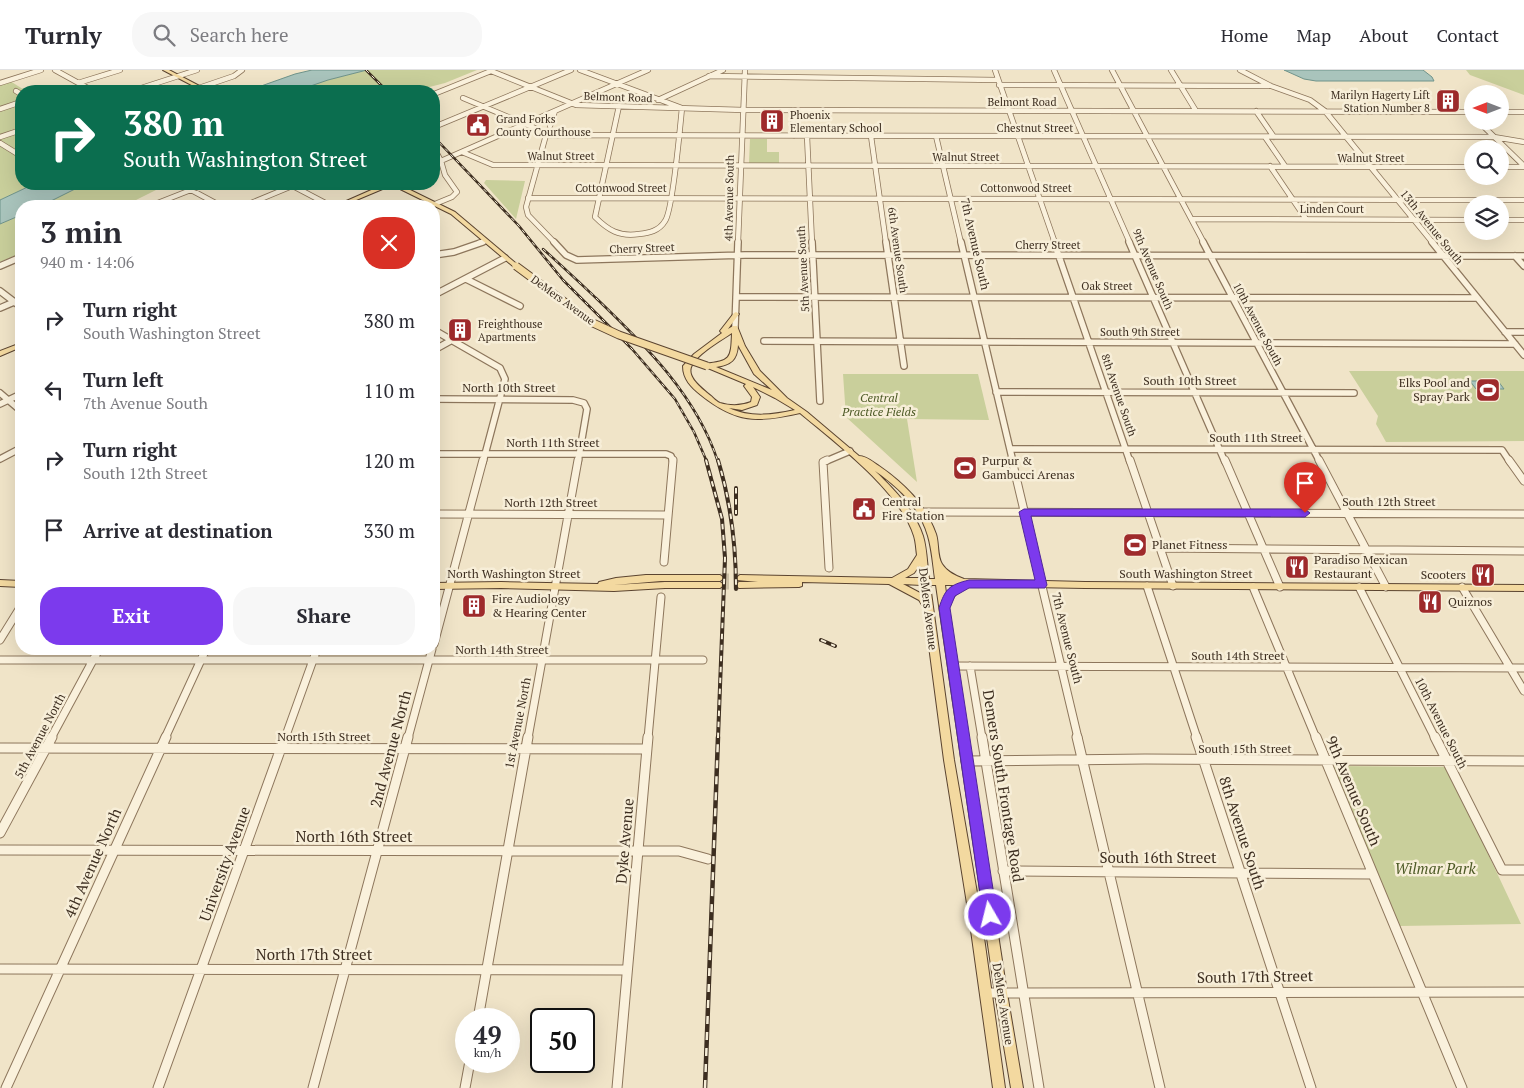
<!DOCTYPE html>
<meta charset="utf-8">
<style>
body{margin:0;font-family:"PT Serif",serif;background:#f7f7f7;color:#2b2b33;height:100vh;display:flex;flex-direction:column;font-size:19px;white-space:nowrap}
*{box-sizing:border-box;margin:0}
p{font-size:16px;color:#7c7c81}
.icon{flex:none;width:28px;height:28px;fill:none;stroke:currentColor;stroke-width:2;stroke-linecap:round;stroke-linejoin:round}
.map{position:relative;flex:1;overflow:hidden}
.side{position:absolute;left:15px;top:130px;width:425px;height:455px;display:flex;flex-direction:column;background:#fff;border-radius:20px;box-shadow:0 5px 20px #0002}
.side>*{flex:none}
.guide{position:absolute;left:15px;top:15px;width:425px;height:105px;border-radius:20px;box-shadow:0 5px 20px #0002;background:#0b6e4f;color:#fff;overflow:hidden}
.needle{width:32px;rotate:270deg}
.tools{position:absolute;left:1464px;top:15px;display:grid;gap:10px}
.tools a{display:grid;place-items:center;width:45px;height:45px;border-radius:50%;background:#fff;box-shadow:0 5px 20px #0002;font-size:25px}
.speed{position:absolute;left:455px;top:938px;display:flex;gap:10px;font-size:25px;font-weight:700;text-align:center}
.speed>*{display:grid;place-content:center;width:65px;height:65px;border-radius:50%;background:#fff;box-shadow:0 5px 20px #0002;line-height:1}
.speed small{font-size:12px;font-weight:400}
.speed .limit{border:2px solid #111;border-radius:8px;background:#fff;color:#111}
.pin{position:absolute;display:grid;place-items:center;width:42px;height:42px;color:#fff;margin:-51px -21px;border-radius:50% 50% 50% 0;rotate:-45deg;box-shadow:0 0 5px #0007}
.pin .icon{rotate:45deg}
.me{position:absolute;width:55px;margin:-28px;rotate:352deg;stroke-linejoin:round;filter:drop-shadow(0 0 4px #0008)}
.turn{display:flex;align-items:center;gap:18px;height:105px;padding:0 25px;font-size:22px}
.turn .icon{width:65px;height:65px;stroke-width:2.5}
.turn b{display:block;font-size:35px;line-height:42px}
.round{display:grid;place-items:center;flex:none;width:52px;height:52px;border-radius:20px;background:#f7f7f7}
.summary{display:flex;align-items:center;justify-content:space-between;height:85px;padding:0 25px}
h1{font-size:30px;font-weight:700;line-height:38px}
.button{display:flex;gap:10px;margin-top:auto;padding:10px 25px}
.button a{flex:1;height:58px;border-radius:20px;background:#7c3aed;color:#fff;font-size:20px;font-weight:700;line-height:58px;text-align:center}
.button a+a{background:#f7f7f7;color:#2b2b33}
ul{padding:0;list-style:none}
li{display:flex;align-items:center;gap:15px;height:70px;padding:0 25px}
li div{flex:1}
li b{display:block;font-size:19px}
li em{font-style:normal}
header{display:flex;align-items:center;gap:30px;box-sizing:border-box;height:70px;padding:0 25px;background:#fff;border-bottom:1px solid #e1e1e2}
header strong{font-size:24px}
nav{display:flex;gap:28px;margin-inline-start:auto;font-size:18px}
.search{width:350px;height:45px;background:#f7f7f7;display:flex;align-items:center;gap:12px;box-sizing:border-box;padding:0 18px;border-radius:20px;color:#7c7c81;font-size:19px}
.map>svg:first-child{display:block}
.green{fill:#c9cf9b}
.water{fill:#a9c4bc;stroke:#6f938a}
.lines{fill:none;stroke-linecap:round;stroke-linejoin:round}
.major-tunnel{stroke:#ccc0a6;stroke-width:9;stroke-dasharray:9 4.5;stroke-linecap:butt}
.minor-far3-casing{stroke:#8d765c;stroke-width:6}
.minor-far2-casing{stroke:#8d765c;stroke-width:8}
.minor-far1-casing{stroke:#8d765c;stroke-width:9}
.minor-casing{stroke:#8d765c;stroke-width:11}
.major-casing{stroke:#5b4430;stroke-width:2}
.minor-far3{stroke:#faf1dc;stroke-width:4.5}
.minor-far2{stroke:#faf1dc;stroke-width:5.5}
.minor-far1{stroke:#faf1dc;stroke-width:7}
.minor{stroke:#faf1dc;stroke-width:9}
.major{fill:#f3d9a0;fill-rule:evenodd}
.rail-far2-casing{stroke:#3d2e20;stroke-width:2.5}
.rail-far1-casing{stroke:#3d2e20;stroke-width:4}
.rail-casing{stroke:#3d2e20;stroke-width:4.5}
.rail-far2{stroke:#f7eed8;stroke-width:1;stroke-dasharray:4;stroke-linecap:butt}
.rail-far1{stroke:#f7eed8;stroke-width:2;stroke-dasharray:5.5;stroke-linecap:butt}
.rail{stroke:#f7eed8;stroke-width:2.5;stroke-dasharray:8;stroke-linecap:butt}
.major-bridge-casing{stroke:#5b4430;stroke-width:9;stroke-linecap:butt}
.major-bridge{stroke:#f3d9a0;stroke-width:7}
.route{fill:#7c3aed;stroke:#51269a}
.labels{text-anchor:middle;stroke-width:5;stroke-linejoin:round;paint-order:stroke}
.far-poi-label{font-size:11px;fill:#3d2e20;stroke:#f7eed8;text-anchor:start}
.far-street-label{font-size:11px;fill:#3d2e20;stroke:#f7eed8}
.street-label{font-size:12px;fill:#3d2e20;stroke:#f7eed8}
.poi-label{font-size:12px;fill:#3d2e20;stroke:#f7eed8;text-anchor:start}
.park-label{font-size:12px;font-style:italic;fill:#4d5a26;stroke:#f7eed8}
.near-street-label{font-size:15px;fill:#3d2e20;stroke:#f7eed8}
.near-park-label{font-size:15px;font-style:italic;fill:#4d5a26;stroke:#f7eed8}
</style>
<header>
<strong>Turnly</strong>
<div class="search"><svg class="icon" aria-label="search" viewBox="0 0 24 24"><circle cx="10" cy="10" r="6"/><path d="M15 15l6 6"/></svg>Search here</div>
<nav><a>Home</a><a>Map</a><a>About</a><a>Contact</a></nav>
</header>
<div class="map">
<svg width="1524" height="1018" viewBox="0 0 1524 1018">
<rect width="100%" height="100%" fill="#f0e4c8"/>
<path class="green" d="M367,0H477L445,13L414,21H296L324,11Z
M1466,0H1524V25L1470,5Z
M10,11L26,21H21V114H34L0,130V14Z
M750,69H767V82H779V93H749Z
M486,110L525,111L516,149L484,113Z
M85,114H168L124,136H41Z
M21,145V183L0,192V154Z
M1349,301H1524V371L1386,372L1376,354L1378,346Z
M843,304H978L989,350L907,349L917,412L846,347Z
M1332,696L1447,697L1521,854L1400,856Z"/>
<path class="water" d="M312,0H367L328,10L296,21H247L295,4Z
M1284,0H1423L1432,7L1434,11H1316L1304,9Z
M34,114H85L41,136H21V145L0,154V130Z
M1470,311H1498L1504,319H1476Z"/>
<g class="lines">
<path class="major-tunnel" d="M720,508H740
M720,515H739"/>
<defs>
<path id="minor-far3" d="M55,0L93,21
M580,0L682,38C680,57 673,140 665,151C659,161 649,163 639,164C619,167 608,160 595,147L619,36
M995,0L1055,173
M1054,0L1130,173
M1112,0L1204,173
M1171,0L1196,41
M1240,0L1271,16L1310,30L1325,41L1433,173
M709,6L998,10
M0,13L41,0
M78,13L120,0
M999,15L1269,16
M16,21L21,24
M132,21L197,0
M190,21L234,6L242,0
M434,24L491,1L576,35L744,40L1472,42
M463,28L542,61L546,65
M658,30L723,0
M0,39L21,32
M793,40L794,66
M1256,41L1274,67
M1500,42H1524
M1478,51L1524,96
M550,56L555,41
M434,57L571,0
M546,65L526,137L528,145L555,173
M546,65L1494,67L1524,72
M807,66L812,173
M871,66L886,173
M936,66L961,173
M0,67L21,60
M1265,67L1285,96
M0,73L21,86
M462,82L493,95L1472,97
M434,94L648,0
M1270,96L1306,149
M1500,97H1524
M180,114L221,136
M291,115L331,136
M528,128L1524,130
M150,136L206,114
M244,136L297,114
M430,136L452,127L457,122L445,105L441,91L434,78
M1192,149L1472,150
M1500,150H1524
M479,173L485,171
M738,173L745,0"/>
<path id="minor-far2" d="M554,172L566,185L577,190L745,185L1524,186
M812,172L820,331
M886,172L904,296
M961,172L1013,392
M1054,172L1130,392
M1129,172L1225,392
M1203,172L1320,392
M1432,172L1524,285
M434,185L454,182L483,172
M1515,186L1524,196
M0,196L21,187
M466,209L520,236
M0,221L21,237
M434,225L505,188
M736,227L1477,228
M0,238L21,229
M735,257L738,172
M434,260L500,298L505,309L483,392
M1505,262H1524
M764,271L1515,274
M434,280L452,270
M996,322L1354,323
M0,323L21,341
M434,329L573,330L584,333L587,339L578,392
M0,334L21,324
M1010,379L1502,380L1510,392
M434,384H666L671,386L673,392
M0,389L21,378
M824,392L850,381"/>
<path id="minor-far1" d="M827,390L823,392L829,498
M1012,390L1078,668
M1130,390L1173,516
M1225,390L1280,517
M1319,390L1386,517
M1509,390L1524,411
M923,442L1524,444
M434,444L668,445
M1160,478L1524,481
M664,492L673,390
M1147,516L1197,668
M1253,517L1316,668
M1359,517L1435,668
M1462,517L1524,621
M0,570L21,536
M434,574L483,390
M0,590H703
M952,596L1524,598
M970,596L982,668
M51,668L99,579
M165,668L206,579
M285,668L317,579
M408,668L432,579
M528,668L578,390
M648,668L661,527"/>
<path id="minor" d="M982,667L1039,1018
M1077,667L1160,1018
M1196,667L1311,1018
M1316,667L1462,1018
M1435,667L1502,800H1524
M0,678L647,679
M966,691L1145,689L1524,691
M0,763L52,667
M0,780L679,781L708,789
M1003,801L1372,804
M0,899L627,900
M986,923L1524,922
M478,949L528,667
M6,1018L166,667
M158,1018L285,667
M313,1018L408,667
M465,1018L470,991
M617,1018L648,667"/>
<path id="major" d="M163,0H169L209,21H203Z
M385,114H398L455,142L519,196L514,197L451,144L392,115L342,136H335Z
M736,242L739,244L728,259L733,256H737L745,276L760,301L787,328L807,342L859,386C866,386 873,392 879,396C905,414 925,434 936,464C939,473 937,486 942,494C947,502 956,506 964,509L1085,512L1524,515V521L1085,518L967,516C954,525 955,524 948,538L1007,923L1023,1018H1011L995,923L936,515H930L954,690L981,846L1005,1018H993L969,846L944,690L924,538L919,530L889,514L802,512V516L799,517L739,518L735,515L739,512H758L737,510L736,508L740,505L892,508L908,499L917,485C916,479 916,472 914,466C900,421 836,373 800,343C757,353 736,353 701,325C691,317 683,309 683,296L694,284L722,263L720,261L734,243ZM732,263C731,289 731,291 704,294L703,296L746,314L744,316L752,327L751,332C741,336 730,336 720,333C717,332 713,328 711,326C703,319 685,307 692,295C699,283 720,271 732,263ZM738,275L754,304L772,320L716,297C731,295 737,290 738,275ZM753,317L775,328L795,340C772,345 751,348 729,338L742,340L757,335L760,327ZM875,401C899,417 920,438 928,466C932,480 933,495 935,509H929C927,495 927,479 923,466C915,441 894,419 875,401ZM919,496L920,508H905L914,503ZM903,514L921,515L922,524ZM945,515H954L946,523Z
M21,273V277L0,286V281Z
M646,505H720L724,508L720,511H661L614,515L665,512H720L724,515L720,518H665L614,521L501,518L434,519V513L501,512L598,514L599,512L616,508Z
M0,510L21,511V517L0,516Z"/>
</defs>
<use href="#minor-far3" class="minor-far3-casing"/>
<use href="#minor-far2" class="minor-far2-casing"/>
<use href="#minor-far1" class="minor-far1-casing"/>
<use href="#minor" class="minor-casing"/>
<use href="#major" class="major-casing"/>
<use href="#minor-far3" class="minor-far3"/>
<use href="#minor-far2" class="minor-far2"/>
<use href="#minor-far1" class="minor-far1"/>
<use href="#minor" class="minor"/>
<use href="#major" class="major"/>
<defs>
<path id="rail-far2" d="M366,0L387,21
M434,67L519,156L563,210L632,279L675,329L694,362L707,392
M543,179C561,195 579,212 596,228C645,275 697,326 718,392"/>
<path id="rail-far1" d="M706,390L722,449L725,488L718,668
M718,390C731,433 736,474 736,519
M736,418V444
M821,570L835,576"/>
<path id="rail" d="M705,1018L718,667"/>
</defs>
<use href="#rail-far2" class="rail-far2-casing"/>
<use href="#rail-far1" class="rail-far1-casing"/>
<use href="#rail" class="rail-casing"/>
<use href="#rail-far2" class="rail-far2"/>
<use href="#rail-far1" class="rail-far1"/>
<use href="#rail" class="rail"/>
<defs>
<path id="major-bridge" d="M516,196L593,253L619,265L707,296"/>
</defs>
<use href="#major-bridge" class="major-bridge-casing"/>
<use href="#major-bridge" class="major-bridge"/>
</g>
<path class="route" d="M1024,439H1305L1310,443L1305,447L1031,446L1047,515L1045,518H969L955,526L950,538L997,845L995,850L990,852L985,850L983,845L939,538C945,519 949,515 969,510H1035L1019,442Z"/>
<defs>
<symbol id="building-square" viewBox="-11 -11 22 22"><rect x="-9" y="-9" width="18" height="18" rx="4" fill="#9e2a2b" stroke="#f7eed8"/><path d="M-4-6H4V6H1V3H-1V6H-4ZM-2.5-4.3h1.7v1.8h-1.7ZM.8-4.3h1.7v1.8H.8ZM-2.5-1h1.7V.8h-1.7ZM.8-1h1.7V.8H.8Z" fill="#fff"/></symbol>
<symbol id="civic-square" viewBox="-11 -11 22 22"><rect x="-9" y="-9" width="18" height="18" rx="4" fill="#9e2a2b" stroke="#f7eed8"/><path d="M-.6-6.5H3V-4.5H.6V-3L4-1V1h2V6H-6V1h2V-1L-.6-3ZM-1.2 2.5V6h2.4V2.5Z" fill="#fff"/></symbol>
<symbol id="stadium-square" viewBox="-11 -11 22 22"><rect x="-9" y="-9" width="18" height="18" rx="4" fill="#9e2a2b" stroke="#f7eed8"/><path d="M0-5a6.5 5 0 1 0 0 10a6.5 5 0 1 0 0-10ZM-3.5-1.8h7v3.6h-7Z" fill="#fff"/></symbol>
<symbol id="restaurant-square" viewBox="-11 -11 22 22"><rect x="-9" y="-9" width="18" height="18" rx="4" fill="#9e2a2b" stroke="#f7eed8"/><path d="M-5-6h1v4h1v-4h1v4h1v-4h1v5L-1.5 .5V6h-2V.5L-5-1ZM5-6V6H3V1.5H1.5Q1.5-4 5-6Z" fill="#fff"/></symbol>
</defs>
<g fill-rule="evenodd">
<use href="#building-square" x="1434" y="17" width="28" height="28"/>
<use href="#building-square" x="758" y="37" width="28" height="28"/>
<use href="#civic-square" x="464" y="41" width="28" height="28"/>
<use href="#building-square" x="446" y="246" width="28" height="28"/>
<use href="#stadium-square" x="1474" y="306" width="28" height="28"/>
<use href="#stadium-square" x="951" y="384" width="28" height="28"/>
<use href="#civic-square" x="850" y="425" width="28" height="28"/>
<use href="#stadium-square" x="1121" y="461" width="28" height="28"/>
<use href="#restaurant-square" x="1283" y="483" width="28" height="28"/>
<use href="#restaurant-square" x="1469" y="491" width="28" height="28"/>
<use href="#restaurant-square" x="1416" y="518" width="28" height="28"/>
<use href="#building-square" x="460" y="522" width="28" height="28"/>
</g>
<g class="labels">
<g class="far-poi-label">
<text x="1430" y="29" text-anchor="end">Marilyn Hagerty Lift<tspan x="1430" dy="13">Station Number 8</tspan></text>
<text x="790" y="49">Phoenix<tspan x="790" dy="13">Elementary School</tspan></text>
<text x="496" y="53">Grand Forks<tspan x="496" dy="13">County Courthouse</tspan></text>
<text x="478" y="258">Freighthouse<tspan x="478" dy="13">Apartments</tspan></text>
</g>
<g class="far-street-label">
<text transform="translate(618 27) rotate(2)" y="4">Belmont Road</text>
<text x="1022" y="36">Belmont Road</text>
<text x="1035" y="62">Chestnut Street</text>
<text x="561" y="90">Walnut Street</text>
<text x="966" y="91">Walnut Street</text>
<text x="1371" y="92">Walnut Street</text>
<text x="621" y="122">Cottonwood Street</text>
<text x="1026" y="122">Cottonwood Street</text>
<text transform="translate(729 128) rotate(-89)" y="4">4th Avenue South</text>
<text x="1332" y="143">Linden Court</text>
<text transform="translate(1432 157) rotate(51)" y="4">13th Avenue South</text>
<text x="1048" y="179">Cherry Street</text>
<text transform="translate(642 178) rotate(-2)" y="4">Cherry Street</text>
<text transform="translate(898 180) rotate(82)" y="4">6th Avenue South</text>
<text transform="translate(803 199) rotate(-93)" y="4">5th Avenue South</text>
<text transform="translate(1153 199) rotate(67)" y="4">9th Avenue South</text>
<text x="1107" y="220">Oak Street</text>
<text transform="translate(563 230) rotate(36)" y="4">DeMers Avenue</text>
<text transform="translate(1258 254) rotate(62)" y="4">10th Avenue South</text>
<text x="1140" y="266">South 9th Street</text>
<text transform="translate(1119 325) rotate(71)" y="4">8th Avenue South</text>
</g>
<g class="street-label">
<text transform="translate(975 174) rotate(77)" y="4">7th Avenue South</text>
<text x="1190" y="315">South 10th Street</text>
<text x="509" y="322">North 10th Street</text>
<text x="1256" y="372">South 11th Street</text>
<text x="553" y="377">North 11th Street</text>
<text x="1389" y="436">South 12th Street</text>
<text x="551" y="437">North 12th Street</text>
<text x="514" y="508">North Washington Street</text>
<text x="1186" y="508">South Washington Street</text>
<text transform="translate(928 539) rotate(83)" y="4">DeMers Avenue</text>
<text transform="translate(1067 568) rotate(76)" y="4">7th Avenue South</text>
<text x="502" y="584">North 14th Street</text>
<text x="1238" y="590">South 14th Street</text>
<text transform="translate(518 653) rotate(-79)" y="4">1st Avenue North</text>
<text transform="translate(1441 653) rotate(63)" y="4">10th Avenue South</text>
<text transform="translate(40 666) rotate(-62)" y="4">5th Avenue North</text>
<text x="324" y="671">North 15th Street</text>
<text x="1245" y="683">South 15th Street</text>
<text transform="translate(1003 934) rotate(81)" y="4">DeMers Avenue</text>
</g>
<g class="poi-label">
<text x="1470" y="317" text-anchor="end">Elks Pool and<tspan x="1470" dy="14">Spray Park</tspan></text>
<text x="982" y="395">Purpur &amp;<tspan x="982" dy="14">Gambucci Arenas</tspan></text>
<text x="882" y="436">Central<tspan x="882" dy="14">Fire Station</tspan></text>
<text x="1152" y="479">Planet Fitness</text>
<text x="1314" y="494">Paradiso Mexican<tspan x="1314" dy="14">Restaurant</tspan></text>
<text x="1466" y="509" text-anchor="end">Scooters</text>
<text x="492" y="533">Fire Audiology<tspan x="492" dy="14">&amp; Hearing Center</tspan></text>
<text x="1448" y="536">Quiznos</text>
</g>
<g class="park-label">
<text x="879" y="332">Central<tspan x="879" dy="14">Practice Fields</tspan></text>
</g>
<g class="near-street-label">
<text transform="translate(391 679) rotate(-75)" y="5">2nd Avenue North</text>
<text transform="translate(1003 716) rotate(81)" y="5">Demers South Frontage Road</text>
<text transform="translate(1353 721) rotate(67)" y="5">9th Avenue South</text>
<text transform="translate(1242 763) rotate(72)" y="5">8th Avenue South</text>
<text x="354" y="772">North 16th Street</text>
<text transform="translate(625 771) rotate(-85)" y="5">Dyke Avenue</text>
<text x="1158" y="793">South 16th Street</text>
<text transform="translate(93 793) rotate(-66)" y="5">4th Avenue North</text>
<text transform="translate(225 794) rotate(-70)" y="5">University Avenue</text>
<text x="314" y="890">North 17th Street</text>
<text transform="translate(1255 907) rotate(-1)" y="5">South 17th Street</text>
</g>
<g class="near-park-label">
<text x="1435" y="804">Wilmar Park</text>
</g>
</g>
</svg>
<div class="tools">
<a><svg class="needle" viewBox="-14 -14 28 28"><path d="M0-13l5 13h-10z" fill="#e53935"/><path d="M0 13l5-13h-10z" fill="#7c7c81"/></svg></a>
<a><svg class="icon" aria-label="search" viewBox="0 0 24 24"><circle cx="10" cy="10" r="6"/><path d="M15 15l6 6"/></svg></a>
<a><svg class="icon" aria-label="layers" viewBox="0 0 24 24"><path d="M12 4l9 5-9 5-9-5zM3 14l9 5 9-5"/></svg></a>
</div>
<div class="speed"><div>49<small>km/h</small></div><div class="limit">50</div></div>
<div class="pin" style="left:1305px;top:443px;background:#d93025"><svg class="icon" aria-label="arrive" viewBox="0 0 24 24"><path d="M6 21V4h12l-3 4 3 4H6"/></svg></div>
<svg class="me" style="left:990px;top:845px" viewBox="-20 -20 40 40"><circle r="17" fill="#7c3aed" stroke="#fff" stroke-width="3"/><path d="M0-11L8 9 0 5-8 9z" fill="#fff"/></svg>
<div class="guide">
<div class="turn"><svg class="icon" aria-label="right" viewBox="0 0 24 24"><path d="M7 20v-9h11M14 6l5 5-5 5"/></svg><div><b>380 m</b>South Washington Street</div></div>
</div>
<section class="side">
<div class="summary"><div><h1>3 min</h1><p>940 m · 14:06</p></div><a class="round" style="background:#d93025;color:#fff"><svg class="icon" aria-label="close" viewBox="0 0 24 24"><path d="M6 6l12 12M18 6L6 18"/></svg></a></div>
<ul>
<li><svg class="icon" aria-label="right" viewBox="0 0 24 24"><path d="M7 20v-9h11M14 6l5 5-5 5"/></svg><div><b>Turn right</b><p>South Washington Street</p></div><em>380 m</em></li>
<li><svg class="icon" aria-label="left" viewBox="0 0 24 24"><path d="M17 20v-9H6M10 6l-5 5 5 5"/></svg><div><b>Turn left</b><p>7th Avenue South</p></div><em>110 m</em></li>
<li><svg class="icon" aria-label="right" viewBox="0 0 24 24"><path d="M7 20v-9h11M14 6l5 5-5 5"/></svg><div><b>Turn right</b><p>South 12th Street</p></div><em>120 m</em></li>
<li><svg class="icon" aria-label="arrive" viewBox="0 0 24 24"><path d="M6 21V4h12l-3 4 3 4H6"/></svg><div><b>Arrive at destination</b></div><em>330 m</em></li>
</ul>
<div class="button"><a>Exit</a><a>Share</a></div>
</section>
</div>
